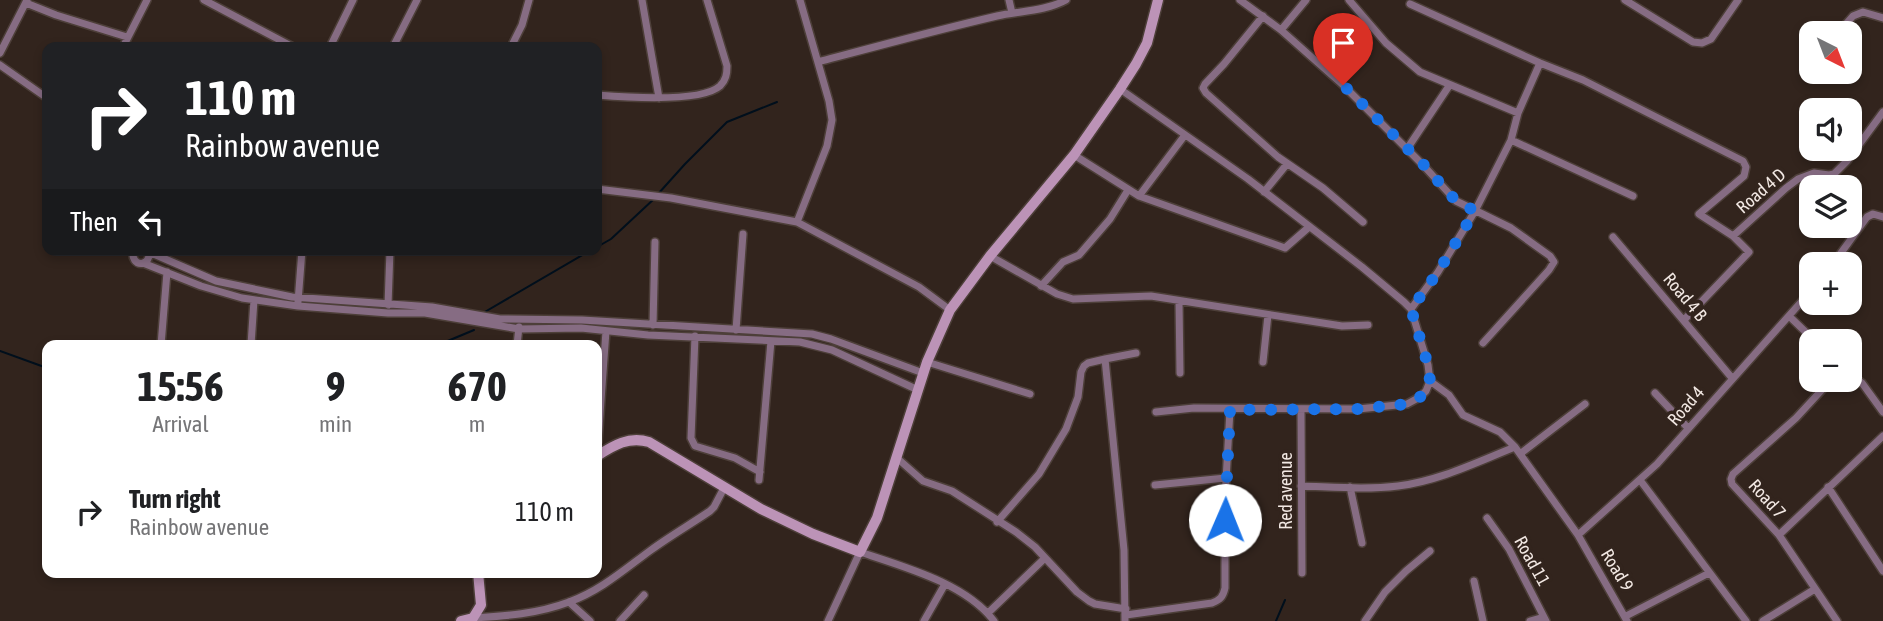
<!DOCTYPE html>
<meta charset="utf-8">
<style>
body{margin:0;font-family:"Asap Condensed",sans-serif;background:#f6f6f6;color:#202124;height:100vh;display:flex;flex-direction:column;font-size:26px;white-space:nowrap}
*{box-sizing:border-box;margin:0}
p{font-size:23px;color:#757577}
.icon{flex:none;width:38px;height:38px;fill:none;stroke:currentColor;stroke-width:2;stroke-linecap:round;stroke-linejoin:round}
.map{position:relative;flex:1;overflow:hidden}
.sheet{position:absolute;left:42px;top:340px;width:560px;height:238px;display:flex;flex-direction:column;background:#fff;border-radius:14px;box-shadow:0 4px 10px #0003}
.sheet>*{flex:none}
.banner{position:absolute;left:42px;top:42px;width:560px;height:214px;border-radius:14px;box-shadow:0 4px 10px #0003;background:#202124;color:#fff;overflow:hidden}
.needle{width:46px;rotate:138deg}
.fabs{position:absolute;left:1799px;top:21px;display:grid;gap:14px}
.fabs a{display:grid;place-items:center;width:63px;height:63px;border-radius:14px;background:#fff;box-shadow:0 4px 10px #0003;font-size:35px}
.pin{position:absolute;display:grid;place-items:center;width:60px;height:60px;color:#fff;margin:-72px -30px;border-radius:50% 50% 50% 0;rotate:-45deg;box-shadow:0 0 7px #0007}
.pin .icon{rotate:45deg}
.me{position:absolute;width:77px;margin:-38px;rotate:1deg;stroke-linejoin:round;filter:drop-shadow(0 0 5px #0008)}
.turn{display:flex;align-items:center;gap:24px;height:147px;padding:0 28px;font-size:32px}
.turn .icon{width:91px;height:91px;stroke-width:2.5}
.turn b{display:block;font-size:49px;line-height:60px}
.then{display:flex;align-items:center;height:66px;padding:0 28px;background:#0003;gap:14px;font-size:26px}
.eta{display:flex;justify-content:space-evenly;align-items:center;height:119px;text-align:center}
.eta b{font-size:42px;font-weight:700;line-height:49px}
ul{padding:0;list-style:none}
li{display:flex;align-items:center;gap:21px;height:105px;padding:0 28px}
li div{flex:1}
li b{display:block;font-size:26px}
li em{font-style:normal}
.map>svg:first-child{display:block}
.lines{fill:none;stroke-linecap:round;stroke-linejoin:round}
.stream{stroke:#000f1c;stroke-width:2}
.street-casing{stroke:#4d3f39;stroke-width:10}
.secondary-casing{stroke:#4d3f39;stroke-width:13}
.street{stroke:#866c83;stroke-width:7}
.secondary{stroke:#bc93b7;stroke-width:10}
.route{stroke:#1a73e8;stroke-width:12;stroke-dasharray:0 21.6}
.labels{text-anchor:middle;stroke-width:7;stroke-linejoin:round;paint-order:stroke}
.street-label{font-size:18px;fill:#f2e8e3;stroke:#32241d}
</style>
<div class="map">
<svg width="1883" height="621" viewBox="0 0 1883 621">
<rect width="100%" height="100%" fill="#32241d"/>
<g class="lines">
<path class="stream" d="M658,194L685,164L727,122L777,102
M597,247L611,239L655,198
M483,313L591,250
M438,345L474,330
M0,351L47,368
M1276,621L1285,600"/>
<defs>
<path id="street" d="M204,0L293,47
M642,0L659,98
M1009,0L1012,13
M1240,0L1281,30L1343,85L1423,165L1456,201L1511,228L1550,256L1554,262L1549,270L1483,343
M1349,0L1386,43L1420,72L1518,113
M1625,0L1693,42L1702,43L1711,39L1738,0
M26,3L56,15L127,37
M1410,4L1540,63L1583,80L1743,161L1746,167L1744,176L1699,214L1733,236L1749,252L1684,320
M1263,16L1224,64L1205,84L1203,88L1206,93L1278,157L1323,188L1363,222
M1281,30L1306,0
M1838,33L1853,16L1863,12L1883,18
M123,47L147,0
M330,47L353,0
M393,47L417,0
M511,47L522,25L529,0
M0,53L27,0
M818,62C878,46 937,30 997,16C1019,11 1046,11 1066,0
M0,65L47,98
M1807,72L1811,66
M1120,89L1248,179L1362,267L1404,302L1411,309L1428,365L1430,381L1426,391L1420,397L1407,404L1358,409L1194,408L1156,412
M597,95C622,97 701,103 720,86C726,80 727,74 727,66L707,0
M1511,140L1633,196
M1407,149L1449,86
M1074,155L1139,196L1285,248L1309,227
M597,189L671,198L797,222L919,287L950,310
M1264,192L1287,164
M1139,196L1185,135
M797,222L827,146L832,120L829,101L800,0
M1733,236L1786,188L1798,179L1814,173L1829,175L1834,174L1847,161L1883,112
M1613,237L1732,378
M133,250C130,268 152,268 149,250
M149,252L216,281L292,297L432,307L500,319L582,320L812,334L831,339L923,373
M990,256L1057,294L1073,299L1151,296L1342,326L1368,325
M143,263L201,286L242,298L298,306L388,313H425L519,329L581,328L648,335L800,342L832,350L918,390
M1833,264L1867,217L1873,214L1883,217
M1041,286L1063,262L1079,255L1110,219L1128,190
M1179,301L1180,373
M298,302L302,250
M388,305L390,250
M1411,309L1438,272L1475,211L1511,140L1518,113L1540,63
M1789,316L1815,341
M653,325L655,242
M736,330L743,234
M695,336L691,438L695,446L735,458L760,472
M161,345L167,272
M251,345L254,300
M517,345L519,327
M1105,359L1124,550L1125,621
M927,362L1030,394
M1263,362L1268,315
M1850,374L1862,383L1883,412
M1831,380L1796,418L1733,474L1731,479L1732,484L1779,535L1837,621
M1430,381L1449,395L1463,415L1500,432L1515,447L1578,535L1627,621
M1655,393L1688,428
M1301,410L1302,573
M598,442L606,331
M1520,454L1585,404
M897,458L923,481L952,491L1016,532L1035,547L1077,592L1089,601L1095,604L1126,609
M759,480L771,341
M1640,480L1746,621
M1155,485L1226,478
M1301,486C1333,487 1366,490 1398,486C1439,481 1477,462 1515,447
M1350,487L1362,543
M1828,487L1883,571
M1487,518L1509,549L1546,621
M997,522L1039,474L1066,429L1078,397L1081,372L1084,366L1088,363L1105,359L1136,353
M1578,535L1657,464L1811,291
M1779,535L1883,436
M1474,581L1483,621
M569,602L590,621
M988,613L1045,558
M1126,615L1212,603C1220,600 1223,597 1225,588V498L1230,410
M1626,616L1709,573
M473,618C506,616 537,614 569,602C600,591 625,569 651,550C670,536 691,524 710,511L714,507L724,488
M620,621L644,595
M828,621L860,552C904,567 965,583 994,621
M924,621L945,584
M1365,621L1385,592L1406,571L1430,551
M1530,621L1544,617
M1763,621L1815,589"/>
<path id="secondary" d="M597,456C614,445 629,436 649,442L761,509L813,534L860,552L877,518L927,362L950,310L990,256L1074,155L1120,89L1136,64L1147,43L1158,0
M461,621L473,618L481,605L478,572"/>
</defs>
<use href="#street" class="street-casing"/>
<use href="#secondary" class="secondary-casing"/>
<use href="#street" class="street"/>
<use href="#secondary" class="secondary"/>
</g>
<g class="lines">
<path class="route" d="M1225,520L1230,410L1358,409L1407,404L1420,397L1426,391L1430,381L1428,365L1411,309L1438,272L1475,211L1456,201L1423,164L1343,85"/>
</g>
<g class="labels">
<g class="street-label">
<text transform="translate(1761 191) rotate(-41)" y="6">Road 4 D</text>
<text transform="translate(1685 297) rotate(50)" y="6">Road 4 B</text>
<text transform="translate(1686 406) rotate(-49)" y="6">Road 4</text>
<text transform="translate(1286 491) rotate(-90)" y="6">Red avenue</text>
<text transform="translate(1767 499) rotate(48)" y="6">Road 7</text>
<text transform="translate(1532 561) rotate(61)" y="6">Road 11</text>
<text transform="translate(1617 570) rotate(59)" y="6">Road 9</text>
</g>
</g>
</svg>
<div class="fabs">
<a><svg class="needle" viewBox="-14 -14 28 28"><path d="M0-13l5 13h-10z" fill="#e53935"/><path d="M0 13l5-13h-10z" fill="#757577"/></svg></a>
<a><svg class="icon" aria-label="sound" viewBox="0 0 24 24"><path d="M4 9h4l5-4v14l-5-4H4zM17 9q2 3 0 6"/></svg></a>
<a><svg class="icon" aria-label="layers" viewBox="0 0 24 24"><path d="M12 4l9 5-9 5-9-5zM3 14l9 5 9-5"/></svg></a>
<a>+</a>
<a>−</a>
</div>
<div class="pin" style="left:1343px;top:85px;background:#d93025"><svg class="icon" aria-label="arrive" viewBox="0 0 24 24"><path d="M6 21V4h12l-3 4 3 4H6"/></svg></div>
<svg class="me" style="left:1225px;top:520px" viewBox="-20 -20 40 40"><circle r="19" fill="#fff"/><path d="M0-13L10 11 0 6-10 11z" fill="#1a73e8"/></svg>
<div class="banner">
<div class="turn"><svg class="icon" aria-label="right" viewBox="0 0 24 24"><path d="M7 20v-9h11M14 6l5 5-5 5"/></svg><div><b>110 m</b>Rainbow avenue</div></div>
<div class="then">Then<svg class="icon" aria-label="left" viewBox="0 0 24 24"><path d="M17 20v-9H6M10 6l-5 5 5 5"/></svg></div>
</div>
<section class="sheet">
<div class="eta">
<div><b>15:56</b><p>Arrival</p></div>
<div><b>9</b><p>min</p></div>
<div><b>670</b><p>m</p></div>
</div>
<ul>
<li><svg class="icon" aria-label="right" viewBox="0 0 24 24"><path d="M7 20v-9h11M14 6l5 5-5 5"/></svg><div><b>Turn right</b><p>Rainbow avenue</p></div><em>110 m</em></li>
</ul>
</section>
</div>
